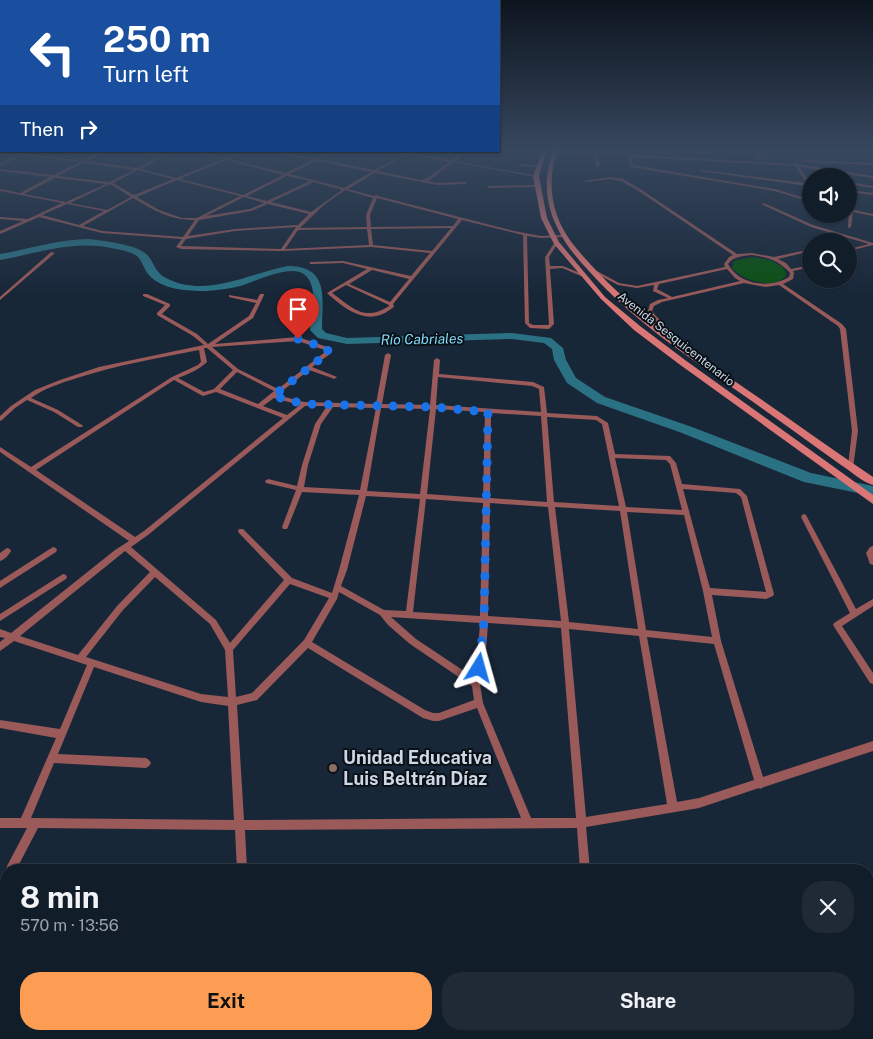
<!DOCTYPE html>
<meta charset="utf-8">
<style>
body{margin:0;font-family:"Public Sans",sans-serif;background:#1f2a36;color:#f1f3f6;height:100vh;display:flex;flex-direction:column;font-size:19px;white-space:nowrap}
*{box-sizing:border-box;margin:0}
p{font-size:16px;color:#9ca2a8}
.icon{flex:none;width:28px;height:28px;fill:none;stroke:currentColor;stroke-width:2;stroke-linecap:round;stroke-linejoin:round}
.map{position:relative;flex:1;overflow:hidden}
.sheet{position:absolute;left:0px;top:864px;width:874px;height:176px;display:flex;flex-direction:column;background:#121d2a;border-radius:20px 20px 0 0;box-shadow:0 1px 4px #0004,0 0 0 1px #313b47}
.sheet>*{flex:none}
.hud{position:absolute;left:0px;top:0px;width:500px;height:152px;box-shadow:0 1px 4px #0004,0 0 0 1px #313b47;background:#1a4fa0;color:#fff;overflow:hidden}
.fabs{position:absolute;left:802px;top:168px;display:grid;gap:10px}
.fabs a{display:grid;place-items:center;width:55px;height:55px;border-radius:50%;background:#121d2a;box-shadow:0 1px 4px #0004,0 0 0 1px #313b47;font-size:25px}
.pin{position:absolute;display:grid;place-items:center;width:42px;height:42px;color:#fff;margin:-51px -21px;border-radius:50% 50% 50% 0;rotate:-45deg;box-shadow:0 0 5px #0007}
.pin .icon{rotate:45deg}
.me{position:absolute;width:55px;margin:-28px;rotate:8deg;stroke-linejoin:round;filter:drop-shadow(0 0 4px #0008)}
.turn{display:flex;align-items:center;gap:18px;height:105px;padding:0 20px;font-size:22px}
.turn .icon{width:65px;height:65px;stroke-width:2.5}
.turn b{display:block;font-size:35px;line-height:42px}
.then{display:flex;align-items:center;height:48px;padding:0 20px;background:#0003;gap:10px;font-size:19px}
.round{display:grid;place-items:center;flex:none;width:52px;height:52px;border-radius:20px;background:#1f2a36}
.summary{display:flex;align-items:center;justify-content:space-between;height:85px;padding:0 20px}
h1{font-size:30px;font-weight:700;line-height:38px}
.button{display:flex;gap:10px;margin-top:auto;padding:10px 20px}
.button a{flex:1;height:58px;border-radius:20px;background:#fc9d53;color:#111;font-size:20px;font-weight:700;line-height:58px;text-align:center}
.button a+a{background:#1f2a36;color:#f1f3f6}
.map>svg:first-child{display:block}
.green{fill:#0b5213}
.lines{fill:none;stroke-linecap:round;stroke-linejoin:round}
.river{fill:#2b7184;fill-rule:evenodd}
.minor{fill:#995a59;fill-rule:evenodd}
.secondary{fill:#da7675;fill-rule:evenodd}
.route{stroke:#1a73e8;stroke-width:9;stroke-dasharray:0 16.2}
.education-dot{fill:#8d6e63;stroke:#091017;stroke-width:2}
.labels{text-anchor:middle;stroke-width:4;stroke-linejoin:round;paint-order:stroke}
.far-street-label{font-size:12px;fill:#ced7e3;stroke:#091017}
.far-water-label{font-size:14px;font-style:italic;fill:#82daf5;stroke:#091017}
.near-poi-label{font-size:18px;font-weight:bold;fill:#ced7e3;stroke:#091017;text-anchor:start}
</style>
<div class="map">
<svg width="873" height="1039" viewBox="0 0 873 1039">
<rect width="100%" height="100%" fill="#182738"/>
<path class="green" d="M753,257L770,260L783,267L786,272V276C773,290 743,281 732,268L734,261Z"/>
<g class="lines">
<path class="river" d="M89,239C103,241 134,244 145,253C155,261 153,272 168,279C207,298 250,273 288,266C330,266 322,299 322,329L326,333L347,338L512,333L551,338L563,348L566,360L576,378L605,397L692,427L811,473L873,486V496L804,482L682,433L597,403L567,383L554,360L552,349L544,343L512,339L347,344L318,338L310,330C311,314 319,287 305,275C291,263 255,282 240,286C229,289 217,290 206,291C188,291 162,290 149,275C144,270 142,260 137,256C131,252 122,250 116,249C75,239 39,253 0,260V254C30,249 58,239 89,239Z"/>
<path class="minor" d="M0,150L1,151H10L82,161L101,151H105L87,161L137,168L160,156L130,151H139L163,155L170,151H174L141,169L176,178L222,159L193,151C203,151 219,159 226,158C233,156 239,151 246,151L229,159L286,173L312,160L272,151H279L315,159L330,151H334L319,159L374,170L404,154L394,151H402L451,160L463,151H466L455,161L538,176L536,177L453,162L430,180L427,181L437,183L465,182L467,183L466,184L437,185L375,173L348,189L374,196L377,195L378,196L514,231L541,236L565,235V237H564L541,238L527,236L529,323L533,325H548L549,324L545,257L555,242L558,243L549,257L550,266H563L585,275L581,276L562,268L550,269L554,324L549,329L530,328L525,323L523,235L462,220L393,304L394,307C388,311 383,315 376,316C358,320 339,304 327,293L367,269L343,263L312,264H310V262L343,261L411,276L430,253L371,247L282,251L181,249L176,247L182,239L102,233L39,217L0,234V231L23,221L0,219V217L28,219L62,203L0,191V189L20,193L50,177L0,171V169L54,175L79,162L23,155L0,166V164L19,154L0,152ZM407,154L449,162L428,178L421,180L378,171ZM226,160L283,175L243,195L180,179ZM316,161L371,172L344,188L290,174ZM83,163L134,170L109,182L58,176ZM138,170L173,179L134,195L113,183ZM287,176L310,181L267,201L247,196ZM55,178L106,184L66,202L24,194ZM177,180L240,196L197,218H182L159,210L137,197ZM314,182L342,190L311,212L271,202ZM110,184L131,197L107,210L70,203ZM345,190L373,198L366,215L367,227L300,228L325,204ZM244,197L264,203L250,209L206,216ZM133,198C155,211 170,220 195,220L183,237L102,231L83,226ZM377,198L458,219L453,226L371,227L370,215ZM67,204L104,211L79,225L42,215ZM268,204L309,214L298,225L235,229L188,236L199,220L251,211ZM296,227L281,249L181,246L186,239L235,231ZM451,228L432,251L373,245L371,229ZM367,229L369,245L285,249L298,230ZM372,270L409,279L390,302L349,284ZM346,285L389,305V306C364,322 353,308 332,293Z
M530,150H543L794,164L793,163L795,162L798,164L873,176V178L799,167L811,184L807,199L811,200V202L774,191L630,167L627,156L598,155L600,166L598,167L596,166L594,155L532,151ZM631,157L795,166L807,183L701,170L699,171L808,186L804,198L775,189L633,165Z
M755,150H758L759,156L766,159V161L756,158L755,156L728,152L730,151L755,154Z
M802,160L873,163V165L803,162Z
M520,164L538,165L540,166L538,167L519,166Z
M610,177L623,179L642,190L737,254L752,253L774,257L811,249V251L778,259L786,263L791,269L811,265V267L793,271L794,273L793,279L783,284L842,324L846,329L858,431L853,468H851L848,466L852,431L840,329L838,326L779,285L766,287L744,283L662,302L654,306L652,311L655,315L677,337L686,348L685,349H681C671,335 657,325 648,311L650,304L658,300L668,298L653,291L654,285L637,288L618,285L593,272L597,271L619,283L637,286L725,267L724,264L729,257L733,255L640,192L621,181L610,179L586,182L584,181ZM752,255C767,257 780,261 790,273L789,277C770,289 739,285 728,264C734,256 743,256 752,255ZM727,269L735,278L740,281L672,297L657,289L659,284Z
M849,182L873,186V188L849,184Z
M538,185H539V187L489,188L487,187L489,186Z
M849,190L873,193V195L849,192Z
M764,203L813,225L873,243V245L849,251V249L869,244L811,227L763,205L762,204Z
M849,209L873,214V216L853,212L851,227L848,228Z
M51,252L55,253L0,300V297Z
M143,294H147L170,304V306L162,314L197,334L208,344L249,316L256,303L229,297V295L257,300L260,294H264V295L253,318L215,344L298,337L330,348V354L312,367L337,377L334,379L332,378L309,370L277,395L304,402L376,404L385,355L388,353L391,355L382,404L430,405L434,360L437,358L440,360L439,374L533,382L544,387L547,413L597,416L608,423L615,454L670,456L676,463L682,484L740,489L747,496L774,594L773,596L766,599L712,595L721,641L763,777L873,741V751L764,787L760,789L759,788L699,808L586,827L590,870H580L577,828L245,830L247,870H237L235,830L38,828L16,870H6V871V870L7,866L27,828H0V818H21L56,738L0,728V720L60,729L87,665L14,641L0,651V642L5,638L0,637V629L11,633L115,550L129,541L0,452V447L31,467L172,377L198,365L201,362L199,350C158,358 117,365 77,378C61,383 45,388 31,398L58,410L82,425L83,426L82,427H78L54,412L27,400L15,408L2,420L0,421V416L11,406L35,390L60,380L99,367L204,345L193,336L157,315V313L165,305L143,296ZM298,341L325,350V352L278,389L238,369L212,347ZM204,348H207L233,370L214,389L204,392L178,378C188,374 199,370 207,362ZM237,372L274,391L258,404L220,389ZM438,377L532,386L539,389L541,412L436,405ZM174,380L201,395L203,396L216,392L283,418L144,531L135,537L36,470ZM274,398L300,405L287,415L263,406ZM305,406H327L315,424L302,465L297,486L268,479L265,481L266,483L296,490L282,527L283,529H287L288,527L302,492L359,495L339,570L332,593L292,578L243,529H239L238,531L239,533L284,580L230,643L216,620L131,547L148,535ZM333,407L376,408L360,490L304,487L308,465L321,424ZM381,408L430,409L420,494L367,491ZM436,409L485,412L483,498L427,494ZM491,413L541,416L547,502L490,498ZM547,417L596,420L602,424L619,506L554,502ZM615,458L666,460L670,464L682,510L626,507ZM683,489L736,493L741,497L766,592L710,588ZM366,496L420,499L406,611L384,610L341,586L347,570ZM426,499L483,503L480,616L413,612ZM490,503L548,507L561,621L488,616ZM555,507L620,511L638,629L569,622ZM627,512L684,515L703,591L712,637L646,630ZM125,551L150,572L117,606L78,655L20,636ZM155,577L210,624L225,650L228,697L201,694L86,657L123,610ZM290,584L329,598L304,640L252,693L236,697L233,650ZM339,592L380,615L388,625L410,644L472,686L474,700L439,713H433L425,710L312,642L337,599ZM391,617L480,623L478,652L473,677L416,639ZM488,623L561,628L576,818H531L483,703L480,684L486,652ZM569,629L639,636L667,804L586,817ZM647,637L714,644L754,780L699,798L677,802ZM308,648L423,718L433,721H439L477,708L521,818L244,820L237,705L257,700ZM94,667L201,702L228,706L234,820L31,818L54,763L146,768L149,766L151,763L149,760L146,758L58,754Z
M804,514L806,515L856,609L873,599V606L842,626L873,673V684L870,683L833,625L834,623L850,613L801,517L802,515Z
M873,546V565L870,564L866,553L870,547Z
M53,547L56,548L57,550L56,552L0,588V581Z
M7,548L10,549L11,551C9,555 4,560 0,561V553Z
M63,574L66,575L67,577L66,579L0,621V614Z
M6,875V891L4,897L0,898V881L2,876Z
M0,1028H6V1034H180L182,1035L184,1039H0Z
M245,1034H257V1039H245Z
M588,1034H600V1039H588Z"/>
<path class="secondary" d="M543,150H547L539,176L547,218L559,242L605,297L640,326L685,360L873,495V504L679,364L634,330L601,299L554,244L541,218L533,176Z
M554,150H558C548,175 550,203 562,227C569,241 581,254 592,266C633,311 684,345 733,380C780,412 826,445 873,477V485C862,482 851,471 841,465C817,448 794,431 770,414C708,369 639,328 588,270C576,257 564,243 557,227C545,203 543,175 554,150Z"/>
</g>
<linearGradient id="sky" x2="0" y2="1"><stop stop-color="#0d151f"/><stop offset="0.51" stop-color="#37475e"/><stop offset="1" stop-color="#37475e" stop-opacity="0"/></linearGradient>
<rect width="873" height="295" fill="url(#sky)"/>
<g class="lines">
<path class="route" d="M298,339L326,348L329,352L273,396L304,404L432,407L488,412L484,621L479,668"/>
</g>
<circle class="education-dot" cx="333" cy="768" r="5"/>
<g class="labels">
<g class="far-street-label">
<text transform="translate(676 339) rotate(38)" y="4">Avenida Sesquicentenario</text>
</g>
<g class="far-water-label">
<text transform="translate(422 339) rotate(-1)" y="5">Río Cabriales</text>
</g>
<g class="near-poi-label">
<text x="343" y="764">Unidad Educativa<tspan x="343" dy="21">Luis Beltrán Díaz</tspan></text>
</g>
</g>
</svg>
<div class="fabs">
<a><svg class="icon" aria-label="sound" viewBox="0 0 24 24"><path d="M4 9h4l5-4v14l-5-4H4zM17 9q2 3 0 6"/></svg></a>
<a><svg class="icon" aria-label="search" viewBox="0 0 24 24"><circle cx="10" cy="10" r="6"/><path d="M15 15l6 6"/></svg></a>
</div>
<div class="pin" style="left:298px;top:339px;background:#d93025"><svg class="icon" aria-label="arrive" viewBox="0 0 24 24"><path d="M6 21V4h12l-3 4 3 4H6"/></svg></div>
<svg class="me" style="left:479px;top:668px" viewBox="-20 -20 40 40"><path d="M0-17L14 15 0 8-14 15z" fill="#1a73e8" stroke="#fff" stroke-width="4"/></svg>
<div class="hud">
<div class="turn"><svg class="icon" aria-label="left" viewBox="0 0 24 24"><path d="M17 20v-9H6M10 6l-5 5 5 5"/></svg><div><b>250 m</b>Turn left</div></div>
<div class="then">Then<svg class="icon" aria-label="right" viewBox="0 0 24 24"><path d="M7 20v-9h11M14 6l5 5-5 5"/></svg></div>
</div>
<section class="sheet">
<div class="summary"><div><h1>8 min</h1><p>570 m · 13:56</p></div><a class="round"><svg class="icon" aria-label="close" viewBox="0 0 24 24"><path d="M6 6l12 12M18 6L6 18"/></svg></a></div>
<div class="button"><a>Exit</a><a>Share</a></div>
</section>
</div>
